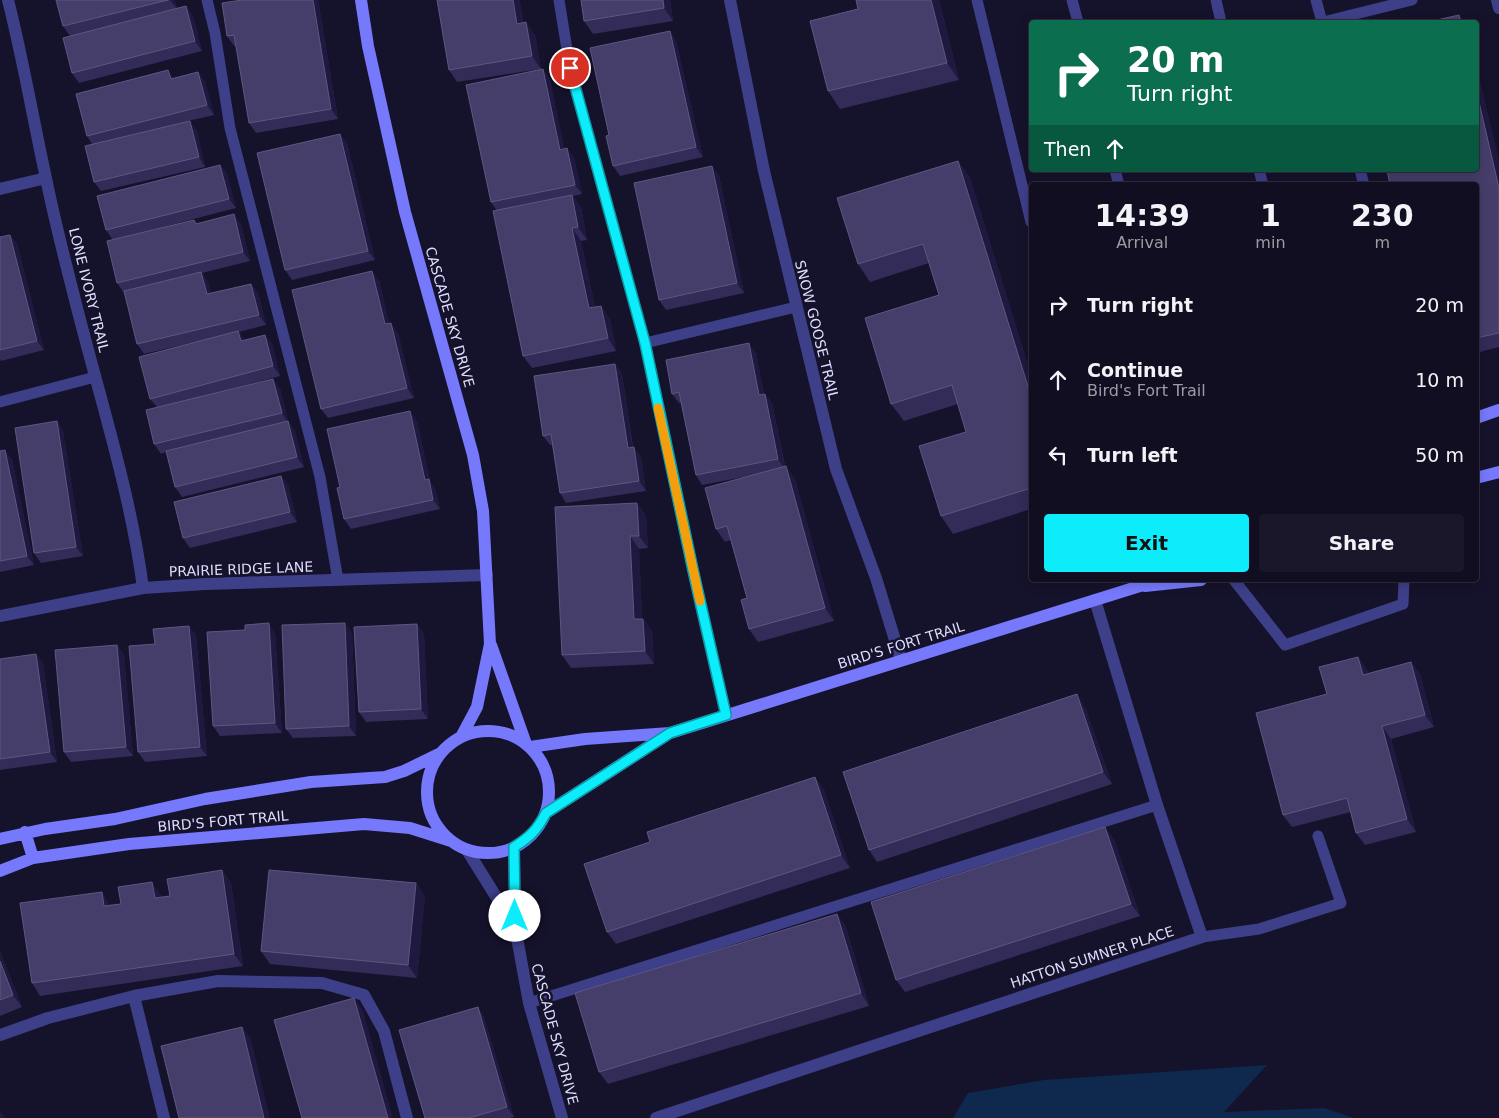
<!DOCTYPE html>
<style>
body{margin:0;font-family:"DejaVu Sans",sans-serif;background:#191729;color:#f1f3f6;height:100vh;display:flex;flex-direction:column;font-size:19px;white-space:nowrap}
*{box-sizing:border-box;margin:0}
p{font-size:16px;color:#9c9ca5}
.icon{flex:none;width:28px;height:28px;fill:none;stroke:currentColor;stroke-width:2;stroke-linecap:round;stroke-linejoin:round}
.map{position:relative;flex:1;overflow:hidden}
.drawer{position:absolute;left:1029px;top:182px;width:450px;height:400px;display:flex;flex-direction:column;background:#100e20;border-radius:5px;box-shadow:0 2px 12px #0003,0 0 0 1px #302e3e}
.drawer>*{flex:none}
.top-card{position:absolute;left:1029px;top:20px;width:450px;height:152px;border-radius:5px;box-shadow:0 2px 12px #0003,0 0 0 1px #302e3e;background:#0b6e4f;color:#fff;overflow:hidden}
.pin{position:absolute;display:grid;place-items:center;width:42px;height:42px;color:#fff;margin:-21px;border:2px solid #fff;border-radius:50%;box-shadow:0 1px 5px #0007}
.me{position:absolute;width:55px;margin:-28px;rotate:0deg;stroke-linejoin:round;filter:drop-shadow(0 0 4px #0008)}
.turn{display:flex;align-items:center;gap:18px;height:105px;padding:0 15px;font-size:22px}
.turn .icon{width:65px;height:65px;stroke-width:2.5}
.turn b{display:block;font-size:35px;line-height:42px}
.then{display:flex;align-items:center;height:48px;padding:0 15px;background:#0003;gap:10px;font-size:19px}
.eta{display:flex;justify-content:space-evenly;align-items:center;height:85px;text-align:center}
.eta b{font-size:30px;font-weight:600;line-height:35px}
.primary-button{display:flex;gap:10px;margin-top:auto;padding:10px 15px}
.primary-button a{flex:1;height:58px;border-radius:5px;background:#0decfa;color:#111;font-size:20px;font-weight:600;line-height:58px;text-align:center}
.primary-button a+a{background:#191729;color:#f1f3f6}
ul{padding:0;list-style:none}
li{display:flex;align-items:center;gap:15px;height:75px;padding:0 15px}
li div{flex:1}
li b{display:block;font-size:19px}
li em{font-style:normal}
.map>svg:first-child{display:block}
.water{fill:#0e284e}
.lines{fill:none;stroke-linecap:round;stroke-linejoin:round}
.lane{stroke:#3e3f89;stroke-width:11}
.street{stroke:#3e3f89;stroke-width:12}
.secondary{stroke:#7679fc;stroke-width:12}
.wall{fill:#332b58}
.shaded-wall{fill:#1f193f}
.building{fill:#453e6a;stroke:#5e5781}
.route-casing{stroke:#0899a2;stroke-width:12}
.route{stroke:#0decfa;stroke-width:9}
.slow{stroke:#f59e0b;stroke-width:9}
.labels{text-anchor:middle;stroke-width:5;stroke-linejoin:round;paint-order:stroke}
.street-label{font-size:14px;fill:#dfddfe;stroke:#15122b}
</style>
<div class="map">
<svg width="1499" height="1118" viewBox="0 0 1499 1118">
<rect width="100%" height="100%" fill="#15122b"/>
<path class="water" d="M1267,1065L1224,1112L1324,1108L1354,1118H953L968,1093L1044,1080Z"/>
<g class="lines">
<path class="lane" d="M207,0L215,33L230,128L320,477L338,580
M559,0L570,68L645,343L700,604L726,715
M977,0L1031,222
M1072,0L1078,22
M1216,0L1221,22
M1316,0L1322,22
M1323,22L1412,0
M1115,170L1119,185
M1259,170L1263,185
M1360,170L1364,185
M645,343L796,307
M0,402L95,377
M1234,580L1285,645L1403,604L1404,580
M1202,937L1259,929L1341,903L1318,836
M529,1003L1157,805"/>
<path class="street" d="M8,0C23,59 33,119 46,178C54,218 64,257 74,296C98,393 130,489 143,588
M730,0L764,171L836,469L876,578L901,660
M1497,0L1499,8
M0,189L46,178
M0,616L143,588L205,584L487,575
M514,847L515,927L529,1003L562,1118
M467,850L515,927
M134,996L164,1118
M0,1035L48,1018L134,996L218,981L322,983L364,995L384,1031L407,1118
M656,1118L1202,937L1157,805L1095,600"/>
<path class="secondary" d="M361,0L368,46L405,212L473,455L483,511L490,644L477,707L461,737
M1476,418L1499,410
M1476,478L1499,472
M1145,586L1201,580
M491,645L526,744
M427 792a61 61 0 1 1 122 0a61 61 0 1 1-122 0Z
M530,747L585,739L670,733L1140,586L1154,580
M546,813L668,734
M25,832L33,858
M0,839L45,829L115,819L205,799L311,782L385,777L404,771L439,754
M0,871L33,858L129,844L364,824L410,828L451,841"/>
</g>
<path class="wall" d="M56,0H174L177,8L186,6L193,16L202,51L79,83L72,73L70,36L63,26Z
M242,0H318L338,119L256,133L249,123L236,46H234L227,36Z
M581,0H670L673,21L593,34L584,21Z
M856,0H939L959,80L840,109L828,91L858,9Z
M523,23L535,35L541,69L457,82L449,70Z
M670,31L676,41L703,157L620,176L613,166L609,135Z
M1476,64L1499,162V347L1476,353Z
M543,69L550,79L564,149L567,148L574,158L582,194L573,196L581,207L587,240L581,241L595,307L601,306L610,319L616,351L532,368L523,356L497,211L491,202Z
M198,72L205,82L214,115L188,121L197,131L205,167L101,191L94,182L92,144L87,136L174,78Z
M347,143L375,260L292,280L285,270Z
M958,161L970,178L1031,375V509L953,534L941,516L966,432L958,404L904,421L891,404L939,295L929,263L870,282L858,264Z
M220,165L227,174L236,208L128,236L194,220L197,224H241L250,261L202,273L208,282L211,293L251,284L258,293L266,325L239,332L244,340L265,335L272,344L280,376L217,393L280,389L288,421L295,431L304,467L182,497L175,487L166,452L161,454L154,444L157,407L150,399L195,342L144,354L137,344L124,293L117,283L113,240L106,230Z
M712,166L719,176L744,293L666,310L659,300Z
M10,235L17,244L44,350L1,361L0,359V237Z
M379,280L389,323L398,333L414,398L328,418L321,409Z
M756,353L764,394H765L772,403L785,466L795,479L834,621L758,642L749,629L747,598L731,540L725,542L716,529L749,476L702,485L696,475L681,403H679L672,394Z
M615,364L622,374L633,447L641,457L646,491L566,503L560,493L552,445H550L543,436Z
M57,421L63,431L83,556L41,563L34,553Z
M417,421L430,481L435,489L440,509L351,529L344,519L340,487Z
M0,451L12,459L34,565L0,572Z
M281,476L288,485L297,522L190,548L183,538Z
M637,503L646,516L648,548L639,549L642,619H643L652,631L654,664L571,668L562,655Z
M417,624L424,634L428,719L366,722L359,712Z
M352,632L356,736L293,738L286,729Z
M275,633L282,733L220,736L213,726Z
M196,635L207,756L145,762L138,752L155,644Z
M117,645L124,655L133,756L71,762L64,752Z
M36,654L43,664L57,762L0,770V659Z
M1358,657L1367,670L1368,673L1411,662L1420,674L1434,727L1391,739L1416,832L1365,845L1356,833L1351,812L1292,827L1283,815L1327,694Z
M1085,707L1112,784L877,862L869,850Z
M815,777L824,790L850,868L616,944L607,932L650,842Z
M1114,839L1140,916L905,992L896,980Z
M222,870L231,883L243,966L40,996L32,983L110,905H111L121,904L161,895L162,897L170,896Z
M416,883L425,896L417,978L270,964L261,951Z
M837,914L846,927L869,1006L608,1084L599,1072Z
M0,951L22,1007L0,1016Z
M478,1007L484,1017L514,1117L510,1118H425Z"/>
<path class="shaded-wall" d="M170,0H174L177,9Z
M313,0H318L338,119L331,109Z
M513,0H520L526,36L517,24Z
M663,0H670L673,21L664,8Z
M931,0H939L959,80L947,63Z
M186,6L193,16L202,51L195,41Z
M1459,15L1464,22H1461Z
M526,22L535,35L541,69L532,56Z
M670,31L676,41L703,157L696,147Z
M1476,64L1499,162V188L1476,89Z
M543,69L550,79L567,160L560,150Z
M168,70L175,80L171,79Z
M198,72L205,82L214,115L207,105Z
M190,121L197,131L205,167L199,157Z
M340,134L347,143L375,260L368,251Z
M567,148L574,158L582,194L575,185Z
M958,161L970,178L1031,375V396Z
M220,165L227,174L236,208L229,199Z
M712,166L719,176L744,293L737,283Z
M572,195L581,207L587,240L578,227Z
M234,214L241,224L250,261L243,252Z
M572,228L581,241L598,321L589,308Z
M10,235L17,244L44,350L37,341Z
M372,271L379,280L392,334L385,324Z
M201,272L208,282L214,304L207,294Z
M251,284L258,293L266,325L259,315Z
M601,306L610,319L616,351L608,338Z
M391,323L398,333L414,398L407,388Z
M238,331L245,340L241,341Z
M265,335L272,344L280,376L273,366Z
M749,343L756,353L766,405L759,395Z
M615,364L622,374L634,458L628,448Z
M273,379L280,389L288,421L295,431L304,467L297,457L288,423L282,413Z
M765,394L772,403L785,469L778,459Z
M410,411L417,421L430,481L435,489L440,509L433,500L425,480Z
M57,421L63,431L83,556L76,547Z
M634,447L641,457L646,491L639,481Z
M5,450L12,459L34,565L27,556Z
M786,466L795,479L834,621L825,608Z
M281,476L288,485L297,522L290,512Z
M637,503L646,516L648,548L639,536Z
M630,536L639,549L643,632L634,619Z
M643,619L652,631L654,664L645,651Z
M269,623L275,633L282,733L275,723Z
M345,623L352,632L356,736L349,726Z
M417,624L424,634L428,719L421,709Z
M189,626L196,635L207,756L200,747Z
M117,645L124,655L133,756L126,747Z
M36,654L43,664L57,762L50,752Z
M1358,657L1367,670L1372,687L1363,675Z
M1411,662L1420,674L1434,727L1425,715Z
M1077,694L1085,707L1112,784L1103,772Z
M1382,726L1391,739L1416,832L1407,819Z
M815,777L824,790L850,868L841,855Z
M1105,827L1114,839L1140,916L1131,904Z
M222,870L231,883L243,966L234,954Z
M152,882L161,895L164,910L155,898Z
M416,883L425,896L417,978L408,965Z
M102,892L110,905L113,919L104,906Z
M837,914L846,927L869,1006L861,993Z
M0,951L22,1007L13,995L0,961Z
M354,998L363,1010L393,1118H388Z
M478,1007L484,1017L514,1117L507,1107Z
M242,1027L251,1039L270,1118H264Z
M0,1111L4,1116V1118H0Z"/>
<path class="building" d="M56,0H168L63,26Z
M242,0H313L331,109L249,123L234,35L227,36L222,3Z
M437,0H513L517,24L526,22L532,56L449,70Z
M581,0H663L664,8L584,21Z
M856,0H931L947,63L828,91L810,21L858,9Z
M186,6L195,41L72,73L63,38Z
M1459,15L1461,22H1428Z
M670,31L696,147L613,166L606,136L609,135L590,48Z
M543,69L560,150L567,148L575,185L491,202L466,85Z
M168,70L171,79L198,72L207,105L87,136L76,94Z
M1476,89L1499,188V333L1476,338V185H1390L1387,170H1476Z
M190,121L199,157L94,182L85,146Z
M340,134L368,251L285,270L257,153Z
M958,161L1031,396V488L941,516L919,446L966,432L952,385L891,404L865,318L939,295L923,244L858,264L837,198Z
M220,165L229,199L106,230L97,196Z
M712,166L737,283L659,300L634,183Z
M572,195L578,227L572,228L589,308L601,306L608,338L523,356L493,211Z
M234,214L243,252L117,283L107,241L194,220L196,224Z
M10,235L37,341L0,350V237Z
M372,271L385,324L391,323L407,388L321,409L292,290Z
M201,272L207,294L251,284L259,315L137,344L124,291Z
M238,331L241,341L265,335L273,366L150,399L139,357Z
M749,343L759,395L765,394L778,459L696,475L679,392L672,394L666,360Z
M615,364L628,448L634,447L639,481L560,493L551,434L543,436L534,376Z
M273,379L282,413L154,444L146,410Z
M410,411L425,480L429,479L433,500L344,519L337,488L340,487L327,429Z
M57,421L76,547L34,553L15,428Z
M288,421L297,457L175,487L166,451Z
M5,450L27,556L0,561V451Z
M786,466L825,608L749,629L741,600L747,598L727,526L716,529L705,488Z
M281,476L290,512L183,538L174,502Z
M637,503L639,536H630L634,619H643L645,651L562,655L555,507Z
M269,623L275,723L213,726L207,632L245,630V625Z
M345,623L349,726L286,729L282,625Z
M417,624L421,709L359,712L354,627Z
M189,626L200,747L138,752L129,646L155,644L153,629Z
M117,645L126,747L64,752L55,650Z
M36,654L50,752L0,759V659Z
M1358,657L1363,675L1411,662L1425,715L1382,726L1407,819L1356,833L1347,798L1283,815L1256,713L1327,694L1319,667Z
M1077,694L1103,772L869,850L843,772Z
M815,777L841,855L607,932L584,864L650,842L647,832Z
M1105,827L1131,904L896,980L871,902Z
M222,870L234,954L32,983L20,903L102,892L104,906L121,904L118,887L152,882L155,898L170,896L167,879Z
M269,870L416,883L408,965L261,951Z
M837,914L861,993L599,1072L575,993Z
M0,961L13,995L0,1000Z
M354,998L388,1118H302L274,1020Z
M478,1007L507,1107L469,1118H425L399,1030Z
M242,1027L264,1118H179L161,1046Z"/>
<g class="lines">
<defs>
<path id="route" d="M515,916L514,847C530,837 537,830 546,813L670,733L726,715L693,570L645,343L570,68"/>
</defs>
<use href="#route" class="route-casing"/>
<use href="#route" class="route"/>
<path class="slow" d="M658,408L700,601"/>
</g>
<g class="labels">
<g class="street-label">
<text transform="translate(89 290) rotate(76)" y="5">LONE IVORY TRAIL</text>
<text transform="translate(450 317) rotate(74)" y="5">CASCADE SKY DRIVE</text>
<text transform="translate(817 330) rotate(76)" y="5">SNOW GOOSE TRAIL</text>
<text transform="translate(241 569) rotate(-2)" y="5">PRAIRIE RIDGE LANE</text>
<text transform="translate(901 645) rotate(-17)" y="5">BIRD'S FORT TRAIL</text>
<text transform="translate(223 821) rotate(-5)" y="5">BIRD'S FORT TRAIL</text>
<text transform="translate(1092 957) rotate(-18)" y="5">HATTON SUMNER PLACE</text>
<text transform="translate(555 1034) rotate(75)" y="5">CASCADE SKY DRIVE</text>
</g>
</g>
</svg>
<div class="pin" style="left:570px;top:68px;background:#d93025"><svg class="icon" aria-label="arrive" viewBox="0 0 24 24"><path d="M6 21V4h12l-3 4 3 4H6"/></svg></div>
<svg class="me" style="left:515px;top:916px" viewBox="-20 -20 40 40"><circle r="19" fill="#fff"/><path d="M0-13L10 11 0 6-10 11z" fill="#0decfa"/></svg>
<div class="top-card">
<div class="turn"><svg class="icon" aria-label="right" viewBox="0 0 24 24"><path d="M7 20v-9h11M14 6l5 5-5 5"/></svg><div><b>20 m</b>Turn right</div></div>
<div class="then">Then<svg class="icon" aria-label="ahead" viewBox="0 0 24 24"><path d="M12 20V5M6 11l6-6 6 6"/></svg></div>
</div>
<section class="drawer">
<div class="eta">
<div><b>14:39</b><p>Arrival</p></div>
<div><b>1</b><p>min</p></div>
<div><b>230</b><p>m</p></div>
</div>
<ul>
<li><svg class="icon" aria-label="right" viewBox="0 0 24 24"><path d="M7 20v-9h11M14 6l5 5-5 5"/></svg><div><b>Turn right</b></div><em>20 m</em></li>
<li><svg class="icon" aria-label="ahead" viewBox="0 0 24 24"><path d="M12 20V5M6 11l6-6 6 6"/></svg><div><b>Continue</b><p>Bird's Fort Trail</p></div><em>10 m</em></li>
<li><svg class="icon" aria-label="left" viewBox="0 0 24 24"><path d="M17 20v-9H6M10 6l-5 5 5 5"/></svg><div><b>Turn left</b></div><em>50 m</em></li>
</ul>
<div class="primary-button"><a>Exit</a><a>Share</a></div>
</section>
</div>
